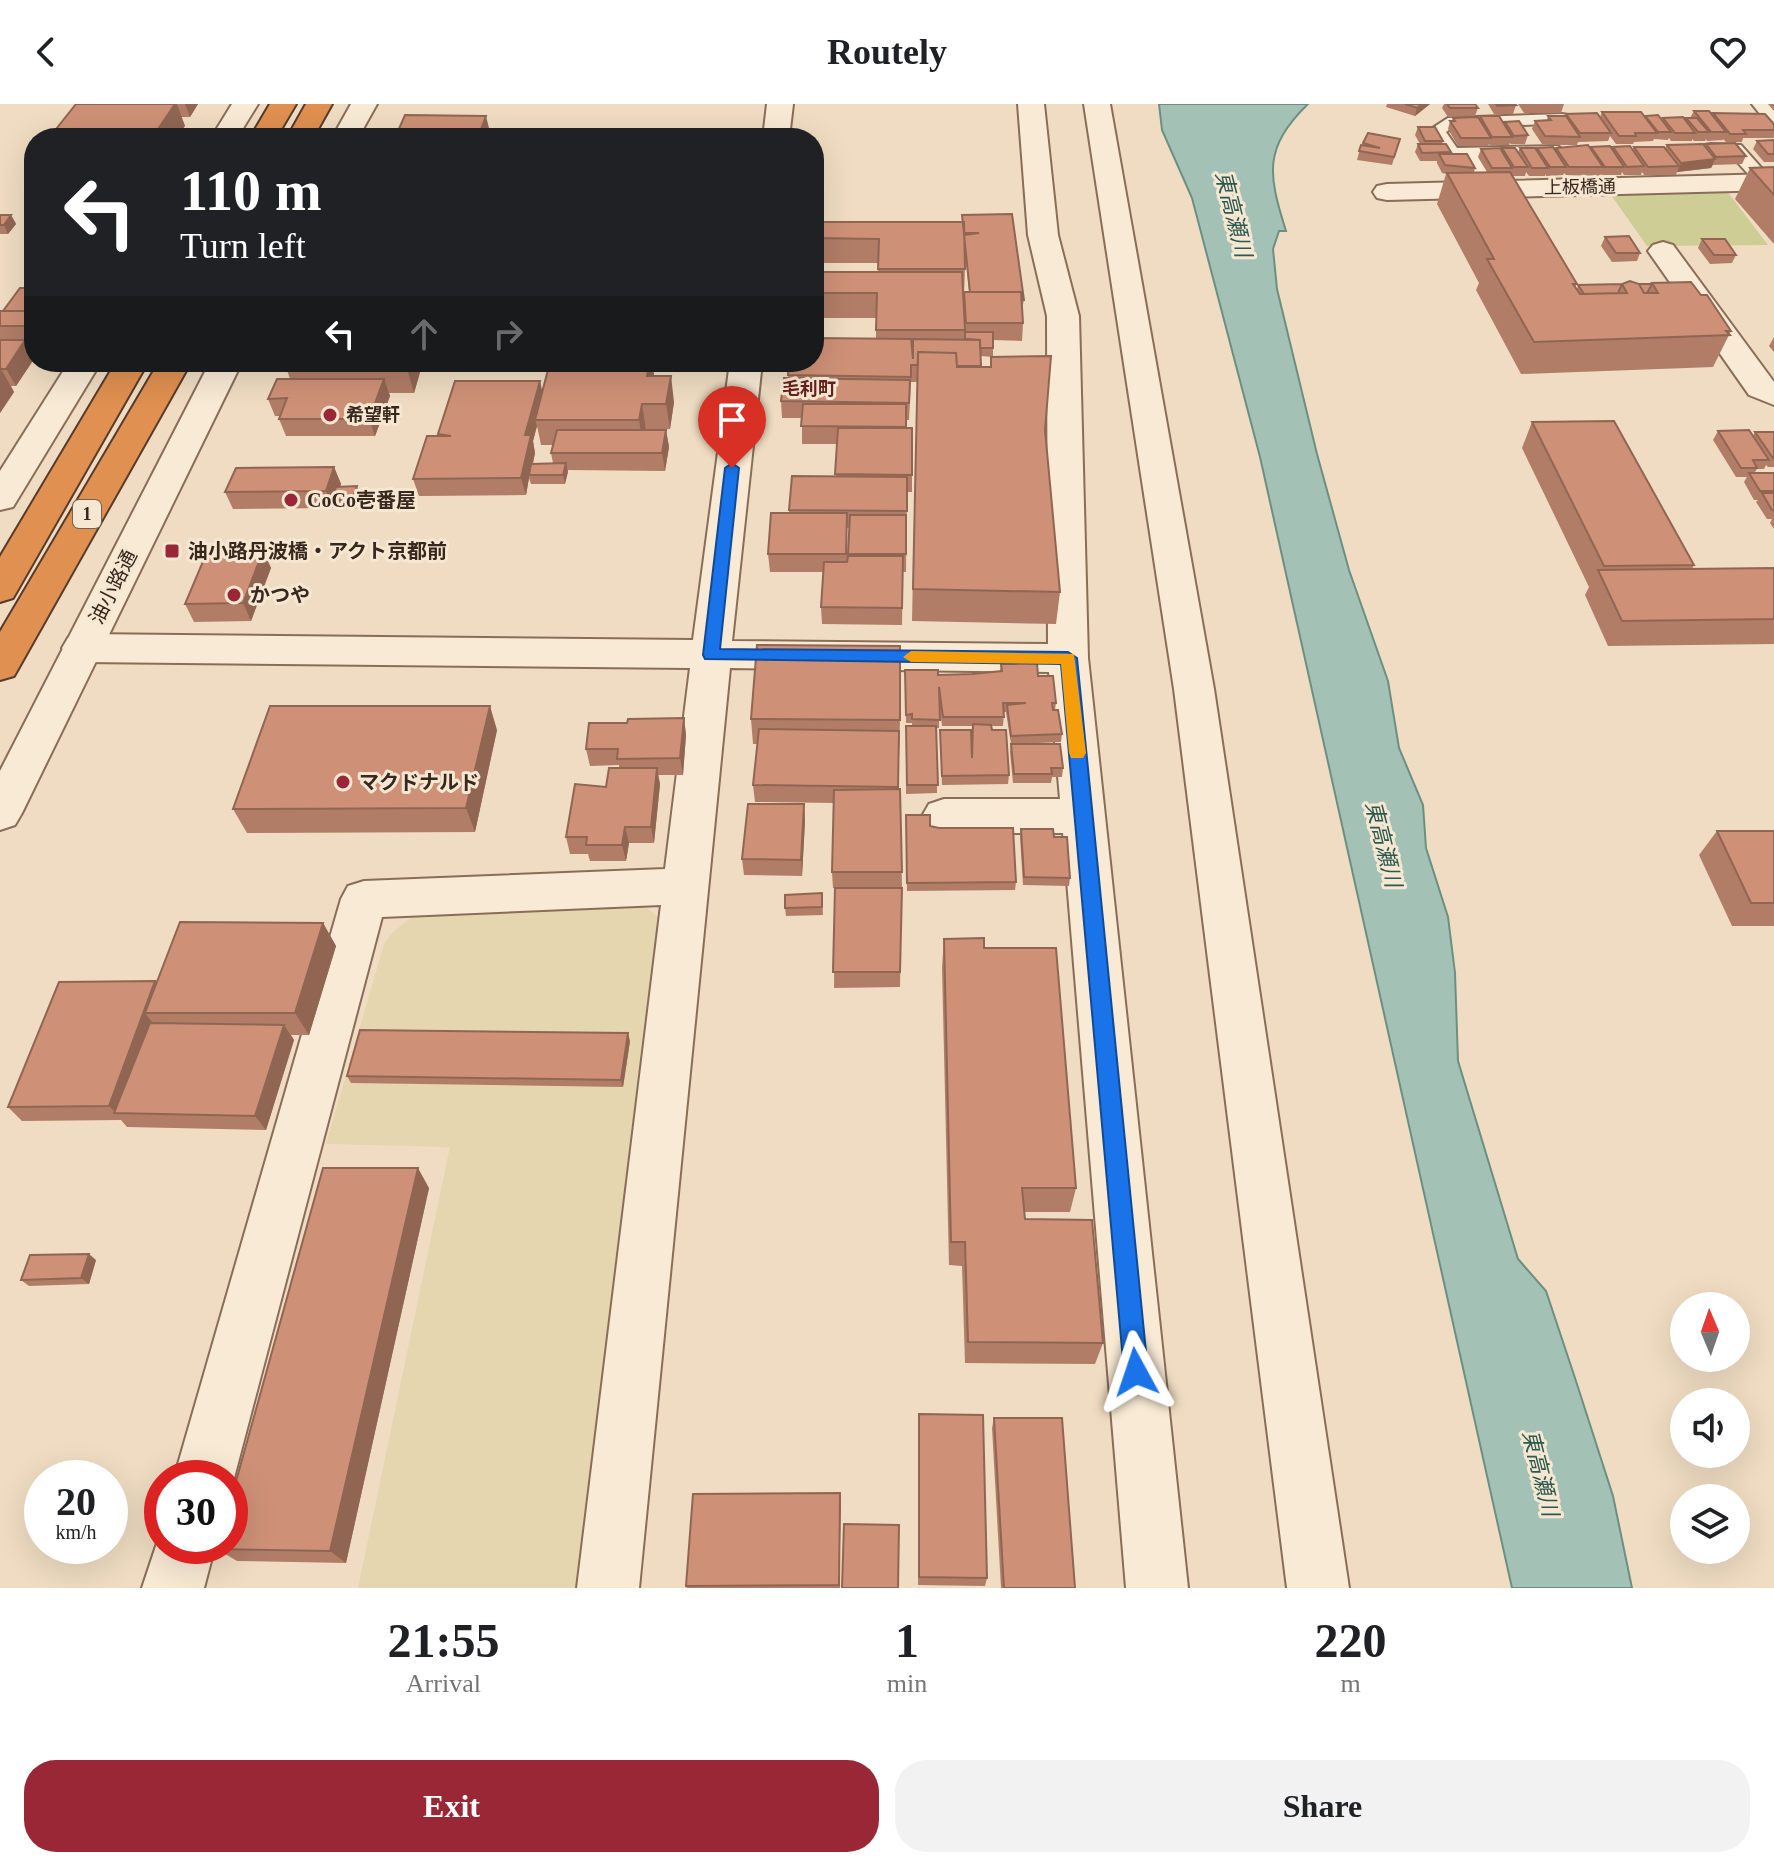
<!DOCTYPE html>
<meta charset="utf-8">
<style>
body{margin:0;font-family:"Times New Roman","Noto Sans JP",serif;background:#f2f2f2;color:#202124;height:100vh;display:flex;flex-direction:column;font-size:30px;white-space:nowrap}
*{box-sizing:border-box;margin:0}
p{font-size:26px;color:#757577}
.icon{flex:none;width:44px;height:44px;fill:none;stroke:currentColor;stroke-width:2;stroke-linecap:round;stroke-linejoin:round}
.map{position:relative;height:1484px;overflow:hidden}
.sheet{display:flex;flex-direction:column;background:#fff;flex:1}
.sheet>*{flex:none}
.hud{position:absolute;left:24px;top:24px;width:800px;height:244px;border-radius:32px;box-shadow:0 8px 32px #0002;background:#202124;color:#fff;overflow:hidden}
.needle{width:52px;rotate:358deg}
.fabs{position:absolute;left:1670px;top:1188px;display:grid;gap:16px}
.fabs a{display:grid;place-items:center;width:80px;height:80px;border-radius:50%;background:#fff;box-shadow:0 8px 32px #0002;font-size:40px}
.speed{position:absolute;left:24px;top:1356px;display:flex;gap:16px;font-size:40px;font-weight:700;text-align:center}
.speed>*{display:grid;place-content:center;width:104px;height:104px;border-radius:50%;background:#fff;box-shadow:0 8px 32px #0002;line-height:1}
.speed small{font-size:20px;font-weight:400}
.speed .limit{border:12px solid #d22;background:#fff;color:#111}
.pin{position:absolute;display:grid;place-items:center;width:68px;height:68px;color:#fff;margin:-82px -34px;border-radius:50% 50% 50% 0;rotate:-45deg;box-shadow:0 0 8px #0007}
.pin .icon{rotate:45deg}
.me{position:absolute;width:88px;margin:-44px;rotate:355deg;stroke-linejoin:round;filter:drop-shadow(0 0 6px #0008)}
.turn{display:flex;align-items:center;gap:28px;height:168px;padding:0 24px;font-size:36px}
.turn .icon{width:104px;height:104px;stroke-width:2.5}
.turn b{display:block;font-size:56px;line-height:68px}
.lanes{display:flex;align-items:center;height:76px;padding:0 24px;background:#0003;justify-content:center;gap:40px;direction:ltr}
.lanes .off{opacity:.35}
.eta{display:flex;justify-content:space-evenly;align-items:center;height:136px;text-align:center}
.eta b{font-size:48px;font-weight:600;line-height:56px}
.primary-button{display:flex;gap:16px;margin-top:auto;padding:16px 24px}
.primary-button a{flex:1;height:92px;border-radius:32px;background:#992736;color:#fff;font-size:32px;font-weight:600;line-height:92px;text-align:center}
.primary-button a+a{background:#f2f2f2;color:#202124}
header{display:flex;justify-content:space-between;align-items:center;height:104px;padding:0 24px;background:#fff;font-size:36px;font-weight:600}
.map>svg:first-child{display:block}
.farmland{fill:#e5d6af}
.green{fill:#cdcd95}
.water{fill:#a4c1b5;stroke:#6b9082;stroke-width:2}
.lines{fill:none;stroke-linecap:round;stroke-linejoin:round}
.service-casing{stroke:#896d59;stroke-width:4}
.minor-casing{stroke:#896d59;stroke-width:4}
.tertiary-casing{stroke:#896d59;stroke-width:4}
.motorway-casing{stroke:#573b2d;stroke-width:4}
.service{fill:#f9ead5;fill-rule:evenodd}
.minor{fill:#f9ead5;fill-rule:evenodd}
.tertiary{fill:#f9ead5;fill-rule:evenodd}
.motorway{fill:#e09050;fill-rule:evenodd}
.wall{fill:#b17d66;fill-rule:evenodd}
.shaded-wall{fill:#906653}
.building{fill:#ce9177;stroke:#906653;stroke-width:2}
.route{fill:#1a73e8;stroke:#114b97;stroke-width:2}
.slow{fill:#f59e0b}
.poi-dot{fill:#992736;stroke:#f6e7d2;stroke-width:3}
.labels{text-anchor:middle;stroke-width:6;stroke-linejoin:round;paint-order:stroke}
.far-street-label{font-size:18px;fill:#38271d;stroke:#f6e7d2}
.far-neighbourhood-label{font-size:18px;font-weight:bold;fill:#66221c;stroke:#f6e7d2}
.far-poi-label{font-size:18px;font-weight:bold;fill:#38271d;stroke:#f6e7d2;text-anchor:start}
.shield{fill:#f6e7d2;stroke:#716153;stroke-width:2}
.shield-label{font-size:18px;font-weight:bold;fill:#38271d}
.poi-label{font-size:20px;font-weight:bold;fill:#38271d;stroke:#f6e7d2;text-anchor:start}
.street-label{font-size:20px;fill:#38271d;stroke:#f6e7d2}
.water-label{font-size:22px;font-style:italic;fill:#2c5950;stroke:#f6e7d2}
</style>
<header><svg class="icon" aria-label="back" viewBox="0 0 24 24"><path d="M15 5l-7 7 7 7"/></svg>Routely<svg class="icon" aria-label="heart" viewBox="0 0 24 24"><path d="M12 20l-8-8c-3-5 5-10 8-4 3-6 11-1 8 4z"/></svg></header>
<div class="map">
<svg width="1774" height="1484" viewBox="0 0 1774 1484">
<rect width="100%" height="100%" fill="#efdcc2"/>
<path class="farmland" d="M647,804L664,818L576,1484H358L450,1043L326,1040L384,840L392,829L414,811Z"/>
<path class="green" d="M1727,87L1768,141L1647,142L1611,91Z"/>
<path class="water" d="M1159,0H1308C1263,44 1268,70 1286,127H1279L1273,145L1277,185L1317,350L1349,466L1388,577L1399,644L1423,701L1426,744L1448,813L1455,869L1458,957L1518,1155L1546,1187L1575,1274L1613,1392L1632,1484H1512L1260,353L1192,94L1162,26Z"/>
<g class="lines">
<defs>
<path id="service" d="M1752,0H1769L1774,6V21L1768,20Z
M1562,10L1568,11L1570,15L1568,19L1452,24L1446,28L1457,44L1557,42L1566,47L1557,52L1480,54L1499,86L1490,91L1484,90L1463,54L1446,53L1428,27L1448,14Z
M1711,40L1741,41L1774,78L1771,82H1759L1730,50L1705,49L1702,45L1705,41Z"/>
<path id="minor" d="M767,0H793L789,34H763Z
M1018,0H1044L1058,131L1079,212L1088,554L1188,1484H1126L1063,729H944L929,724L922,712L929,700L944,695H1060L1049,568L730,564L639,1484H577L661,801L382,813L234,1374L230,1383V1374H174L341,795L348,782L364,777L665,765L690,564L82,558L68,554L62,544L68,534L82,530L693,536L730,258H762L732,537L1048,540L1047,212L1028,131Z
M1084,0H1110L1214,585L1349,1484H1287L1174,585Z
M1774,70V86L1387,96L1377,94L1373,88L1377,82L1387,80Z
M1663,138L1673,141L1774,278V301L1749,291L1648,147L1653,141Z
M162,1424V1442H215L204,1484H142Z"/>
<path id="tertiary" d="M232,0H258L237,34H211Z
M351,0H377L358,34H332Z
M69,258H101L13,403L0,406V367Z
M210,258H242L22,709L15,721L0,726V667Z"/>
<path id="motorway" d="M270,0H296L276,34H250Z
M306,0H332L313,34H287Z
M116,258H148L13,494L0,498V453Z
M159,258H191L14,572L0,576V528Z"/>
</defs>
<use href="#service" class="service-casing"/>
<use href="#minor" class="minor-casing"/>
<use href="#tertiary" class="tertiary-casing"/>
<use href="#motorway" class="motorway-casing"/>
<use href="#service" class="service"/>
<use href="#minor" class="minor"/>
<use href="#tertiary" class="tertiary"/>
<use href="#motorway" class="motorway"/>
</g>
<path class="wall" d="M76,0H198L190,13H181L185,22Z
M1387,0H1430L1415,12L1386,3Z
M1444,0H1475L1478,4L1475,12L1448,13L1442,4Z
M1488,0H1515L1516,1L1513,10H1494Z
M1518,0H1564L1561,9H1524Z
M1768,0H1774V7Z
M1694,7L1712,11L1713,9L1774,20V34H1743L1742,38H1726L1723,35V36L1707,37L1706,35L1705,37H1694L1692,35V37H1671L1669,34L1668,36L1654,35L1653,37L1634,38L1633,40H1616L1610,32L1608,37L1578,38L1577,41H1559L1542,40L1532,25L1535,17L1547,16L1548,12H1565L1566,10L1600,13L1602,8L1644,14L1645,12L1662,16L1663,14L1685,16L1686,14H1690Z
M1480,12L1504,20L1505,18L1528,31L1525,40H1511L1510,39L1509,41H1490L1489,40L1488,42H1458L1448,25L1450,17H1452L1453,14L1479,15Z
M1418,23L1443,37L1442,40L1451,48L1450,50L1475,64L1474,68H1487L1478,53L1481,45L1501,46L1502,44L1518,48L1520,44L1536,46L1537,44L1555,46L1556,44L1590,45L1591,43L1612,45L1613,43L1632,46L1634,43L1665,44L1667,41L1705,42L1706,40L1746,52L1742,60L1713,61L1711,64L1677,68L1676,71H1644L1642,68L1641,71H1624L1622,68L1621,71H1602L1601,70L1600,72L1566,71L1564,69L1563,71L1546,72L1545,70V72H1529L1526,68L1525,72H1512L1577,180L1575,183L1577,185L1578,181L1652,180L1701,191L1731,227L1713,263L1521,270L1476,186L1479,179L1437,100L1446,70L1442,69L1437,59V57H1420L1415,48L1418,40H1420L1415,31Z
M398,27L490,28L489,29L400,34Z
M1368,29L1400,35L1392,61L1357,56L1361,41H1362Z
M1774,36V58H1764L1753,45L1757,37Z
M1774,63V140L1735,95L1750,64Z
M0,111H11L16,120L8,130H0Z
M962,111L1024,196L1022,204L1023,219L1022,237L993,236V253L981,252V263H990L991,253L1045,326L1060,488L1056,520L912,517L917,278H911L909,316H906V324H912V388H907L906,468H903L902,521L822,520L821,503L824,468H770L768,450L789,409L792,372L836,373L837,340H802V314H782L781,297L788,274L789,258L876,234V214H816L815,189L878,168V159H814V118H962ZM965,147L969,188H964V207L963,190H964L965,165ZM847,424H849L848,452L847,458Z
M1605,133L1640,149L1637,157L1612,158L1601,142Z
M1702,135L1736,151L1732,159L1710,160L1698,144Z
M34,184V239H27L34,255L16,282H11L14,288L0,309V207H3Z
M1774,233V248L1769,242Z
M423,258L414,289H389L390,292L375,332H286L279,315L280,312H275L268,295L290,275L286,263Z
M652,258L654,272L674,298L670,325L646,326H666L669,343L665,367L568,366L565,380H531L529,374L526,391L419,392L413,375L438,332V330L543,289ZM537,322L541,341H553L551,349L553,359L533,360L535,349L533,337Z
M1532,318L1694,461L1692,465L1774,464V540L1608,542L1585,491L1589,483L1522,344Z
M1718,327L1753,332L1755,328H1774V363H1768L1766,361L1764,365H1757L1754,369H1774V425L1770,419L1772,415H1767L1756,398L1758,396H1754L1744,378L1747,373H1736L1713,336Z
M334,363L341,380L340,383L360,391L356,405H335L334,402L333,404L233,405L225,388Z
M263,447L271,464L251,517L194,518L185,500Z
M1001,560L1038,572L1056,599L1055,606L1062,630L1061,638L1015,640L1063,664L1062,673H1052L1051,679H1013L1010,648L1011,640L1006,608H1004L1003,622H991L1009,671L1008,680L942,681L940,626L972,648V622H942L939,598V624H937V689L906,690V622H912V619H906L905,566L938,571L972,570L1000,567Z
M684,614L686,631L683,671H658L660,680L654,739H629L626,757H590L588,750H570L566,733L606,683L619,664V661L590,662L586,645L627,619Z
M751,615L900,616L898,685H900L902,784L900,883L834,884L835,784H833L832,768L834,699L755,698L753,681L757,640H753Z
M497,626L475,728L247,729L233,705Z
M804,700L805,717L802,772L744,771L742,755Z
M906,711L930,722L1016,778L1015,786L907,787Z
M1021,725L1054,733L1070,774L1069,782L1023,781L1020,733Z
M1717,727H1774V822H1732L1699,751Z
M822,789L823,811L786,812L785,804Z
M323,819L336,842L309,931H291L294,936L266,1026L127,1023L121,1016L22,1017L8,1003L156,880Z
M944,835L984,844L1076,1084L1070,1108H1024L1025,1115L1103,1239L1095,1260L965,1259L962,1162L949,1161L942,864Z
M630,937L623,983L351,979L347,972Z
M429,1084L346,1459L237,1457L217,1445Z
M96,1156L89,1180L29,1182L21,1176Z
M919,1310L987,1474L985,1482L918,1481Z
M994,1314L1075,1484H1001L992,1324Z
M840,1389V1484H687L686,1482Z"/>
<path class="shaded-wall" d="M175,0H177L185,22L177,34H152Z
M185,0H198L190,13Z
M1422,0H1430L1415,12L1417,4Z
M486,12L490,28L487,34H481L480,28Z
M1715,55L1711,64L1677,68L1681,59Z
M11,111L16,120L8,130L4,121Z
M25,236L34,255L16,282L6,265Z
M409,258H423L414,289L407,264Z
M650,258H652L655,277L647,272Z
M0,263L14,288L0,309Z
M671,272L674,298L670,325L666,300Z
M384,275L390,292L375,332L369,315Z
M540,277L544,294L535,316L537,322L533,337L535,349L530,371H529V374L526,391L521,374L525,331Z
M642,300L646,326L643,342L639,316Z
M666,326L669,343L665,367L662,349Z
M566,359L568,368L565,380L563,371Z
M334,363L341,380L335,396H332L334,402L333,404L326,387Z
M357,382L360,391L356,405L352,396Z
M263,447L271,464L251,517L243,499Z
M490,602L497,626L475,728L466,704Z
M684,614L686,631L683,671L680,654Z
M657,664L660,680L654,739L651,723Z
M804,700L805,717L802,772L801,756Z
M625,723L629,739L626,757L622,741Z
M323,819L336,842L309,931L295,909Z
M155,877L166,893L145,909L156,923L116,1009L109,1002Z
M284,921L294,936L266,1026L255,1012Z
M628,929L630,937L623,983L621,976Z
M418,1064L429,1084L346,1459L330,1447Z
M89,1150L96,1156L89,1180L81,1174Z
M840,1389L841,1398L839,1484V1481Z"/>
<path class="building" d="M76,0H175L152,34H49Z
M1405,0H1422L1417,4Z
M1447,0H1475L1478,4H1450Z
M1496,0H1515L1516,1L1497,2Z
M1694,7H1709L1726,28H1711Z
M1602,8H1641L1657,29H1635L1636,32H1619Z
M1597,9L1611,29H1580L1566,10Z
M1713,9L1765,10L1774,20V26H1743L1746,30H1730Z
M405,11L486,12L480,28L398,27Z
M1658,11L1671,28H1658L1645,12Z
M1480,12H1499L1512,33H1492Z
M1548,12H1566L1580,33L1545,32L1535,17L1551,16Z
M1478,13L1491,34H1461L1450,17H1455L1453,14Z
M1683,13L1695,29H1675L1663,14Z
M1686,14H1697L1709,28H1698Z
M1519,17L1528,31L1514,32L1505,18Z
M1418,23H1435L1443,37H1425Z
M416,29H505L503,34H400V33H415Z
M1368,29L1400,35L1394,53L1359,47L1361,41L1380,44L1363,39Z
M1774,36V50H1768L1757,37Z
M1735,39L1746,52L1716,53L1706,40Z
M1418,40H1446L1451,48L1422,49Z
M1703,40L1715,55L1681,59L1667,41Z
M1588,41L1603,63H1569L1556,44Z
M1610,42L1624,63H1605L1591,43Z
M1630,42L1644,62L1627,63L1613,43Z
M1553,43L1566,63H1550L1537,44Z
M1634,43H1664L1679,62L1648,63Z
M1500,44L1512,64H1492L1481,45Z
M1502,44H1515L1528,63H1514Z
M1520,44H1535L1548,64H1532Z
M1439,50H1467L1475,64L1445,61Z
M1774,63V91L1750,64Z
M1510,68L1577,180H1573L1580,190L1627,189L1622,180L1630,177L1639,180L1644,189H1658L1652,179L1691,178L1701,191H1707L1731,227H1726L1730,231L1534,238L1487,155H1494L1447,69Z
M1012,110L1024,196H1022L1021,188H970L964,131L979,129H964L962,111Z
M0,111H11L4,121H0Z
M814,118H964L965,165H878L879,135L814,134Z
M1629,132L1640,149H1616L1605,133Z
M1702,135H1725L1736,151H1714Z
M816,168H962L965,226H876L877,189H815Z
M1622,180L1618,189L1584,190L1578,181Z
M1639,180H1638H1652L1647,189H1644Z
M20,184H34V207H3Z
M964,188H1021L1023,219H966Z
M0,207H34V222H0Z
M965,228H993V244H980V236L965,235Z
M814,234L911,235L913,255V235L980,236L981,262H957L956,249L918,248V261H911V273L788,271L789,258H814Z
M0,236H25L6,265H1L0,263Z
M918,248L956,249L957,263H991V253L1051,252L1045,326L1060,488L913,485Z
M289,258H409L407,264L286,263Z
M550,258H650L647,272H671L666,300H642L639,316H535Z
M784,274L910,276L909,299L781,297Z
M277,275H384L369,315H279L287,294L268,295Z
M455,277H540L525,331H531L521,374L413,375L427,332H451L438,330Z
M803,300H906V323L801,322Z
M1614,317L1694,461L1604,462L1532,318Z
M838,324H912V371L835,370Z
M557,326H666L662,349H551Z
M1749,326L1769,356H1753L1757,364H1741L1718,327Z
M1755,328H1774V354H1773Z
M566,359L563,371H529L531,360Z
M334,363L326,387L225,388L236,364Z
M1749,369H1774V387H1760Z
M792,372L907,373V407L789,406Z
M357,382L352,396H332L336,383Z
M1762,389H1774V406H1772Z
M771,409H847L846,450H768Z
M850,411H906V450H848Z
M263,447L243,499L185,500L207,448Z
M848,452H903L902,504L821,503L824,458H847Z
M1774,464V515L1622,517L1598,466Z
M757,541L900,542V616L751,615Z
M1037,559L1038,572H1053L1056,599H1052L1053,606H1058L1062,630L1011,632L1007,601L1026,599H1003L1004,613H943L939,583L940,616L912,615V610L906,611L905,566H938V571L972,570L1002,567L1001,560Z
M270,602H490L466,704L233,705Z
M684,614L680,654L617,655L618,645H586L589,619H627L628,615Z
M973,620L991,621L992,626H1006L1009,671L942,672L940,626H971L972,654Z
M906,622H936L938,681H907Z
M759,625L899,627L898,683L753,681Z
M1011,640H1060L1063,664H1051L1052,670H1014Z
M609,664H657L651,723H625L622,741H586L587,733H566L575,680L606,683Z
M900,685L902,768H832L834,686Z
M748,700H804L801,756L742,755Z
M906,711H930V722L939,724H1013L1016,778L907,779Z
M1021,725H1053L1054,733H1067L1070,774L1024,773Z
M1717,727H1774V799H1751Z
M835,784H902L900,868H833Z
M822,789V803L785,804V791Z
M180,818L323,819L295,909H145Z
M984,834V844H1056L1076,1084H1022L1025,1115L1092,1116L1103,1239L968,1238L965,1138H951L944,835Z
M155,877L109,1002L8,1003L59,878Z
M150,919L284,921L255,1012L114,1009Z
M360,926L628,929L621,976L347,972Z
M323,1064H418L330,1447L217,1445L218,1442H230V1399Z
M89,1150L81,1174L21,1176L30,1151Z
M919,1310L983,1311L987,1474L919,1473Z
M994,1314H1062L1075,1484H1004Z
M840,1389L839,1481L686,1482L693,1390Z
M844,1420L899,1421L898,1484H842Z"/>
<path class="route" d="M732,359L739,364L720,545L1068,548L1077,554L1148,1268L1145,1276L1136,1280L1128,1276L1124,1268L1061,560L705,555L703,551L725,364Z"/>
<path class="slow" d="M911,547L1074,550L1086,649L1083,654H1071L1069,649L1061,560L911,558L903,553Z"/>
<g class="poi-dot">
<circle cx="330" cy="311" r="8"/>
<circle cx="291" cy="396" r="8"/>
<rect x="164" y="439" width="16" height="16" rx="4"/>
<circle cx="234" cy="491" r="8"/>
<circle cx="343" cy="678" r="8"/>
</g>
<g class="labels">
<g class="far-street-label">
<text transform="translate(1580 83) rotate(-1)" y="6">上板橋通</text>
</g>
<g class="far-neighbourhood-label">
<text x="809" y="291">毛利町</text>
</g>
<g class="far-poi-label">
<text x="346" y="317">希望軒</text>
</g>
<rect class="shield" x="73" y="396" width="28" height="28" rx="6"/>
<g class="shield-label">
<text x="87" y="416">1</text>
</g>
<g class="poi-label">
<text x="307" y="403">CoCo壱番屋</text>
<text x="188" y="454">油小路丹波橋・アクト京都前</text>
<text x="250" y="498">かつや</text>
<text x="359" y="685">マクドナルド</text>
</g>
<g class="street-label">
<text transform="translate(113 483) rotate(-63)" y="7">油小路通</text>
</g>
<g class="water-label">
<text transform="translate(1234 110) rotate(76)" y="8">東高瀬川</text>
<text transform="translate(1384 740) rotate(76)" y="8">東高瀬川</text>
<text transform="translate(1541 1369) rotate(76)" y="8">東高瀬川</text>
</g>
</g>
</svg>
<div class="fabs">
<a><svg class="needle" viewBox="-14 -14 28 28"><path d="M0-13l5 13h-10z" fill="#e53935"/><path d="M0 13l5-13h-10z" fill="#757577"/></svg></a>
<a><svg class="icon" aria-label="sound" viewBox="0 0 24 24"><path d="M4 9h4l5-4v14l-5-4H4zM17 9q2 3 0 6"/></svg></a>
<a><svg class="icon" aria-label="layers" viewBox="0 0 24 24"><path d="M12 4l9 5-9 5-9-5zM3 14l9 5 9-5"/></svg></a>
</div>
<div class="speed"><div>20<small>km/h</small></div><div class="limit">30</div></div>
<div class="pin" style="left:732px;top:364px;background:#d93025"><svg class="icon" aria-label="arrive" viewBox="0 0 24 24"><path d="M6 21V4h12l-3 4 3 4H6"/></svg></div>
<svg class="me" style="left:1136px;top:1268px" viewBox="-20 -20 40 40"><path d="M0-17L14 15 0 8-14 15z" fill="#1a73e8" stroke="#fff" stroke-width="4"/></svg>
<div class="hud">
<div class="turn"><svg class="icon" aria-label="left" viewBox="0 0 24 24"><path d="M17 20v-9H6M10 6l-5 5 5 5"/></svg><div><b>110 m</b>Turn left</div></div>
<div class="lanes"><svg class="icon" aria-label="left" viewBox="0 0 24 24"><path d="M17 20v-9H6M10 6l-5 5 5 5"/></svg><svg class="icon off" aria-label="ahead" viewBox="0 0 24 24"><path d="M12 20V5M6 11l6-6 6 6"/></svg><svg class="icon off" aria-label="right" viewBox="0 0 24 24"><path d="M7 20v-9h11M14 6l5 5-5 5"/></svg></div>
</div>
</div>
<section class="sheet">
<div class="eta">
<div><b>21:55</b><p>Arrival</p></div>
<div><b>1</b><p>min</p></div>
<div><b>220</b><p>m</p></div>
</div>
<div class="primary-button"><a>Exit</a><a>Share</a></div>
</section>
